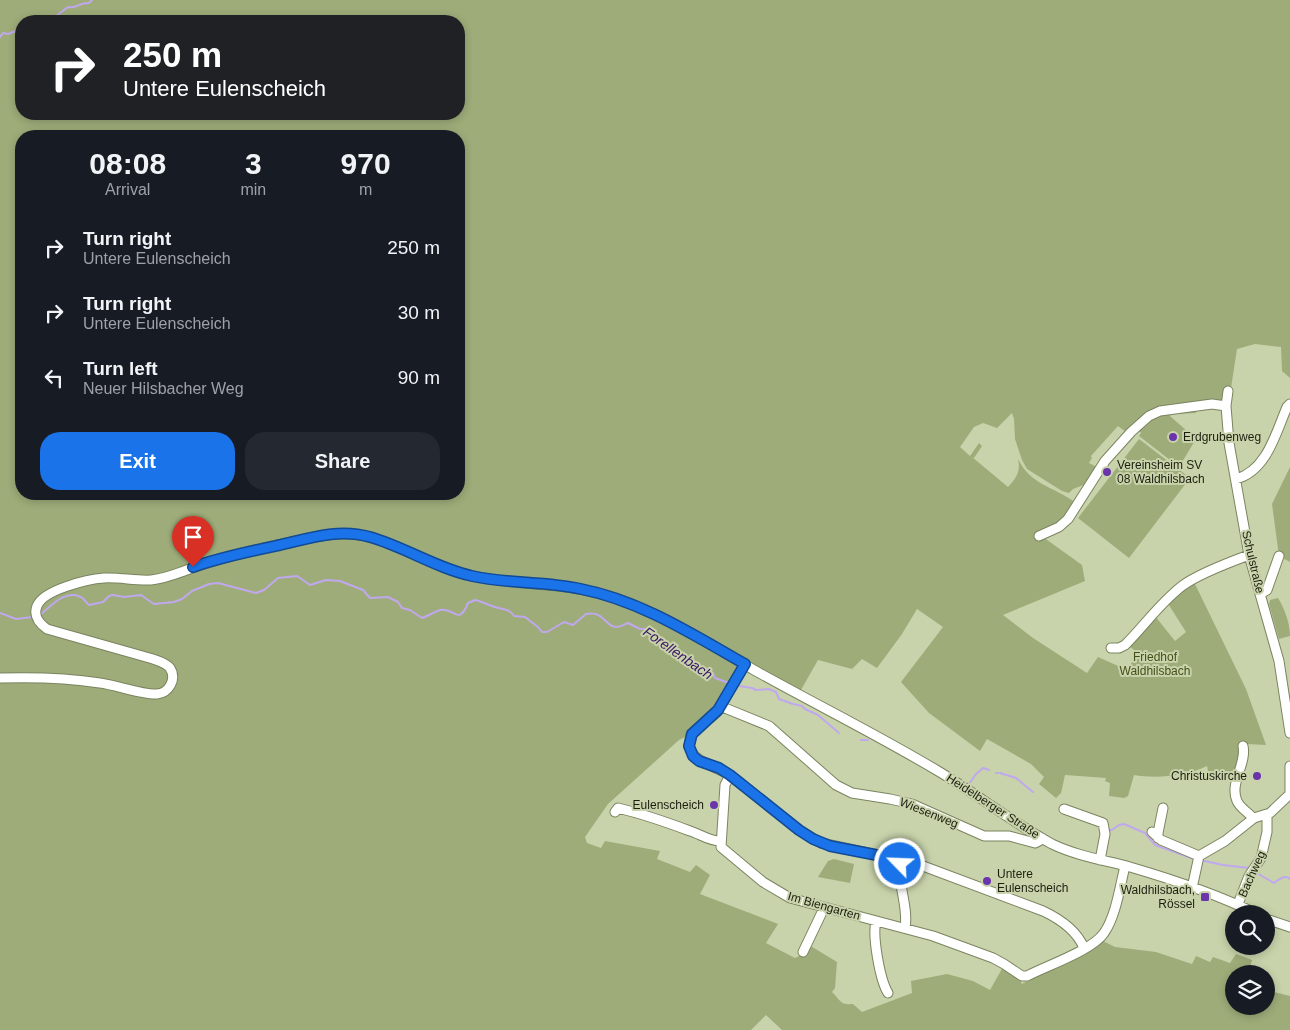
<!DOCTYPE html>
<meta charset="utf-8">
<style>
body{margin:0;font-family:Arial,sans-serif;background:#242831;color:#f1f3f6;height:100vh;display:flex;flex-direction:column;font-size:19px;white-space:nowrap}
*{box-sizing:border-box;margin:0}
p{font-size:16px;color:#9ea1a6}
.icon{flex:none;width:28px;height:28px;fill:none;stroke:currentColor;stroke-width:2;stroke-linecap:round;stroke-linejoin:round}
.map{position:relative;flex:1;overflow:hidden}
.panel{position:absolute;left:15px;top:130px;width:450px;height:370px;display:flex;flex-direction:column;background:#171b24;border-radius:20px;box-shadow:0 2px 8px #0003}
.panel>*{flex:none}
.guide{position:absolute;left:15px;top:15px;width:450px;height:105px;border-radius:20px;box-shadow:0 2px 8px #0003;background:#202124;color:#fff;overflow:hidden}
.tools{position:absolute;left:1225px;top:905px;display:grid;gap:10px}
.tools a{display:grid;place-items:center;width:50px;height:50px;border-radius:50%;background:#171b24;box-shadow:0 2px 8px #0003;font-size:25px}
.pin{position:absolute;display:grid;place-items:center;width:42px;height:42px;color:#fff;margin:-51px -21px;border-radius:50% 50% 50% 0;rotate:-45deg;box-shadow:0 0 5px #0007}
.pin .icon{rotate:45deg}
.me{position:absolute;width:55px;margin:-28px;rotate:294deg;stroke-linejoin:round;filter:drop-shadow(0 0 4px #0008)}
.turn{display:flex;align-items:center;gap:18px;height:105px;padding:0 25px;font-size:22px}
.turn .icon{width:65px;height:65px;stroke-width:2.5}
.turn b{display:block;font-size:35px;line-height:42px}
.eta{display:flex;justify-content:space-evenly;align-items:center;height:85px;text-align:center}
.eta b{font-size:30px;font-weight:700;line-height:35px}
.action{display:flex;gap:10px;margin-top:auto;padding:10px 25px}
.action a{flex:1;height:58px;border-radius:20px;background:#1a73e8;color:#fff;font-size:20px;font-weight:700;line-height:58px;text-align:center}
.action a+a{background:#242831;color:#f1f3f6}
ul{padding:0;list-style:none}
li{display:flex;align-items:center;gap:15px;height:65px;padding:0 25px}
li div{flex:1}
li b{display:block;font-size:19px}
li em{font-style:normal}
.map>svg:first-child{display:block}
.green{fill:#9eac79;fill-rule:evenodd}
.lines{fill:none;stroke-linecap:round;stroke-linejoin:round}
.stream{stroke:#c0a8ee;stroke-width:2}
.minor-casing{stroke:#7a845f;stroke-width:11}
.minor{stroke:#fff;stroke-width:9}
.route-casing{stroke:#114b97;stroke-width:12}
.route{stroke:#1a73e8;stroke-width:9}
.poi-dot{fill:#6a34ab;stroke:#c8d3ab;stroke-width:2}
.labels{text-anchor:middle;stroke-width:4;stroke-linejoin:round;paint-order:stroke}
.poi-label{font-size:12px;fill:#1c1f10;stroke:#c8d3ab;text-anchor:start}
.street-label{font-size:12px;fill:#1c1f10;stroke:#c8d3ab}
.park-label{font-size:12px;fill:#455019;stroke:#c8d3ab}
.water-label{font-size:14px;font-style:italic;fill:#391364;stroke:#c8d3ab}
</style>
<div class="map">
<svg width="1290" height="1030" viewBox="0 0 1290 1030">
<rect width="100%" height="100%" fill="#c8d3ab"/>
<path class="green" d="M0,0H1290V378L1282,371L1281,347L1255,344L1237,349L1231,388L1222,400L1178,405L1126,432L1118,426L1091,456L1092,458L1089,463L1097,467L1086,484L1073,489L1069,493L1062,491L1027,469L1022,460L1015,439L1014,419L1012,413L997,428L983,423L974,427L960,447L970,456L979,443L982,446L974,458L972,457L1008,487C1016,478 1021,472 1018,459C1031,485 1052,486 1073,501C1076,515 1052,528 1043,537L1082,565L1085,581L1003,615L1033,638L1087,673L1098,657L1127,670L1138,653L1129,646L1155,616L1175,641L1186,632L1167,602L1194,582L1246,689L1266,745L1247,744L1241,762L1231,773L1208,771L1207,766C1187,776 1156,779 1134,775L1128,796L1124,798L1109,796L1110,783L1105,781L1106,778L1065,775L1061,793L1056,798L1039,784L1044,777L1031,764L987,739L980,751L929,713L901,682L943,627L917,609L902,634L877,668L862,659L852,669L818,660L797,697L746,669C729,694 708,728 679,740L608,804L585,837L587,843L601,848L605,841L660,851L657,859L690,872L696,865L710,875L700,894L778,924L766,943L795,958L803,954L809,945L837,962L835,988L832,992C841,1001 840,1005 853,1004L862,1012L912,993L911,981L947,974L973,981L990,990L1003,967L1018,977L1022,984L1101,940L1115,947L1156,952L1192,964L1196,956L1210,962L1213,957L1230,963L1236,954L1252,960L1248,974H1234V1006H1266V990L1290,996V1030H782L766,1015L751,1030H0ZM21,21H459V114H21ZM21,136H459V494H21Z
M1195,409L1196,413L1171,414L1170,416L1196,439L1179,467L1139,436L1141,433L1138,429L1153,417Z
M1139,439L1190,478L1129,558L1078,518Z
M1290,467V562L1279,556L1272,504Z
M1278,598C1285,609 1290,624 1290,636L1279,639L1269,604L1270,600Z
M834,859L854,864L850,883L818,877L828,861Z"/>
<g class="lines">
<path class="stream" d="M52,21L56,16L68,7C77,9 80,2 89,3L92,0
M0,37L3,33L8,34L21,29
M0,613L16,619L33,617
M40,615C51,606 65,589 81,597C84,598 86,603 89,605L103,602L109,596L113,595L124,597L141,595L154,604L174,602L182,599L192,591L209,584L218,583L256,593L264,590L278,578L297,576L310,585L326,580L340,581L363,590L370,598L388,597L398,602L402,608L410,610L422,618C428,616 434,612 440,610C455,607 458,627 468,603L475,600C481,601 486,604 492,606C501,610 508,607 514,616L525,617L538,627L542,632H547L564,622L573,625L586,614C605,611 604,626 616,627C620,627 625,624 628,623L640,629H648L655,639L665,642L675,654L683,657H688L692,663C701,664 704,672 713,673L715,678L729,683
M739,686L752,688L756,690L769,689L776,692L779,699L793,704L802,706L805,709L818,715L839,733
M861,740H868
M996,773H998
M1000,773L1016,778L1033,792
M969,784L976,774L983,768L989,770
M1107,830H1112L1119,825L1124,824L1145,833L1155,845L1194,859
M1200,860L1223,865L1249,868
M1255,872L1274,883C1278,880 1285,874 1290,879"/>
<defs>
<path id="minor" d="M1228,391L1226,406L1229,443L1249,555L1279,661L1290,733
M1236,479C1267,471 1276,432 1287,407L1290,404
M1039,536L1059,527L1068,519L1105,461L1131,432L1149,416L1160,411L1212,404L1226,406
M1260,594L1267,590L1279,556
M1111,648H1119L1125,645C1144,626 1160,603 1182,586C1198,574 1230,562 1249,555
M745,664L717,712L691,734L689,747C696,764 716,766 730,775L799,830L821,843L915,863L1043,911C1060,919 1077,931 1084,948
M0,678C33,677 68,678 100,683C116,685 143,695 157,694C169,693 177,679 170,668C166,663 159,661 153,659L47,629C39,623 33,616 37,606C43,590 88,579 104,578C120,577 135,581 151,580C163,579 173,575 184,571C216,559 248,551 282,544C311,538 339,529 368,537C403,546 434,567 469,575C519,587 566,581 616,598C666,615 709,644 754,670C815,704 878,735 938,771C977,794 1013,823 1052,844C1077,856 1104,860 1130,867C1171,879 1219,895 1257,914
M720,706L769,726L836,785L852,793L890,799L912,804L984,836H1009L1035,843L1039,841L1042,838
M1243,746C1247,764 1229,783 1237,801C1240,808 1248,812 1253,818
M1290,766V792
M730,775L725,785L721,847L763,882L790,898L933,936L993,958L1004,964L1022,976H1027C1046,966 1093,950 1104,933C1116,916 1120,886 1125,866
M1064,809L1103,823L1105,834L1100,860
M615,812L618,808C643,814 666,822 690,831C700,834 709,841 720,841
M1152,832L1161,840L1199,856
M1158,838V833L1163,808
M901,860C896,882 909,906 905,928
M1192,888L1199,856L1225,841L1254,818L1270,813L1290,794
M1238,904L1249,876L1261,858L1267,832V814
M1266,919L1290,927
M876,921C872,936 880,980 888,993
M803,952L824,908"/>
</defs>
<use href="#minor" class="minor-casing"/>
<use href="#minor" class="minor"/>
</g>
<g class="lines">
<defs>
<path id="route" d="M193,567C221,557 251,551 280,545C310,538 339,528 370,537C405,547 436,568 472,576C508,584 545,581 581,589C641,601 692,634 745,664L718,710L692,734L689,746L693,756L699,761L719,768L730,775L799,830L813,839L830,846L902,860L900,864"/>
</defs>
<use href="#route" class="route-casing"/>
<use href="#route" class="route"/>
</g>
<g class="poi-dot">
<circle cx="1173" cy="437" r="5"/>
<circle cx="1107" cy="472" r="5"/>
<circle cx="1257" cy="776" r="5"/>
<circle cx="714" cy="805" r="5"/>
<circle cx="987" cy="881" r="5"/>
<rect x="1200" y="892" width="10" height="10" rx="2.5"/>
</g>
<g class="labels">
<g class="poi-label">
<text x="1183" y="441">Erdgrubenweg</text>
<text x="1117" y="469">Vereinsheim SV<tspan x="1117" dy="14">08 Waldhilsbach</tspan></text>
<text x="1247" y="780" text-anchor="end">Christuskirche</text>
<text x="704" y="809" text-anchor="end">Eulenscheich</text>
<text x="997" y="878">Untere<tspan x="997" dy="14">Eulenscheich</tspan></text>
<text x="1195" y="894" text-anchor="end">Waldhilsbach,<tspan x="1195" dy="14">Rössel</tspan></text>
</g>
<g class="street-label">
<text transform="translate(1253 562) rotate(77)" y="4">Schulstraße</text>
<text transform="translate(993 806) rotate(33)" y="4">Heidelberger Straße</text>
<text transform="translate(929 813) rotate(22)" y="4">Wiesenweg</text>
<text transform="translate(1252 874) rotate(-66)" y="4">Bachweg</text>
<text transform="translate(824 906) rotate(16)" y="4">Im Biengarten</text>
</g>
<g class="park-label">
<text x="1155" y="661">Friedhof<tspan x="1155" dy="14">Waldhilsbach</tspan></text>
</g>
<g class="water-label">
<text transform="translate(678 653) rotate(35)" y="5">Forellenbach</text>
</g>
</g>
</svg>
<div class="tools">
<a><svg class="icon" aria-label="search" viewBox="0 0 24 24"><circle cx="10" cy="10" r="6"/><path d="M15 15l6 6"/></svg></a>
<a><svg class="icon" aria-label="layers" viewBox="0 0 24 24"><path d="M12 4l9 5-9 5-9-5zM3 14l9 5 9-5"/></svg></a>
</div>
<div class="pin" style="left:193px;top:567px;background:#d93025"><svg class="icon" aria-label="arrive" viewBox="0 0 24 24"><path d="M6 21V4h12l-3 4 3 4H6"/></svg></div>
<svg class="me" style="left:900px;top:864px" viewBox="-20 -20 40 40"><circle r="17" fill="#1a73e8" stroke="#fff" stroke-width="3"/><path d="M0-11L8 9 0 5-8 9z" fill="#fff"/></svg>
<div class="guide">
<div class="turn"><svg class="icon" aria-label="right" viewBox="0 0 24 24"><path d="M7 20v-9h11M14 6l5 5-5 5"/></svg><div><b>250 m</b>Untere Eulenscheich</div></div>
</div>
<section class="panel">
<div class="eta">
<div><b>08:08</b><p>Arrival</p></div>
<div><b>3</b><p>min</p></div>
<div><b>970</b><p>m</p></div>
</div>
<ul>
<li><svg class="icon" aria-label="right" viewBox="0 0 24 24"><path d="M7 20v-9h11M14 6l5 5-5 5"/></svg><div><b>Turn right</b><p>Untere Eulenscheich</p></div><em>250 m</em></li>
<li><svg class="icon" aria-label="right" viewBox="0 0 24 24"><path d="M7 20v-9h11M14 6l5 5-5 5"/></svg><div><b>Turn right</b><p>Untere Eulenscheich</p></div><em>30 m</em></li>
<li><svg class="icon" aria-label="left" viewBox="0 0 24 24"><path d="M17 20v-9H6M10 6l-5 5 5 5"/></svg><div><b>Turn left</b><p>Neuer Hilsbacher Weg</p></div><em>90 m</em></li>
</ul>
<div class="action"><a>Exit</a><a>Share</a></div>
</section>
</div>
